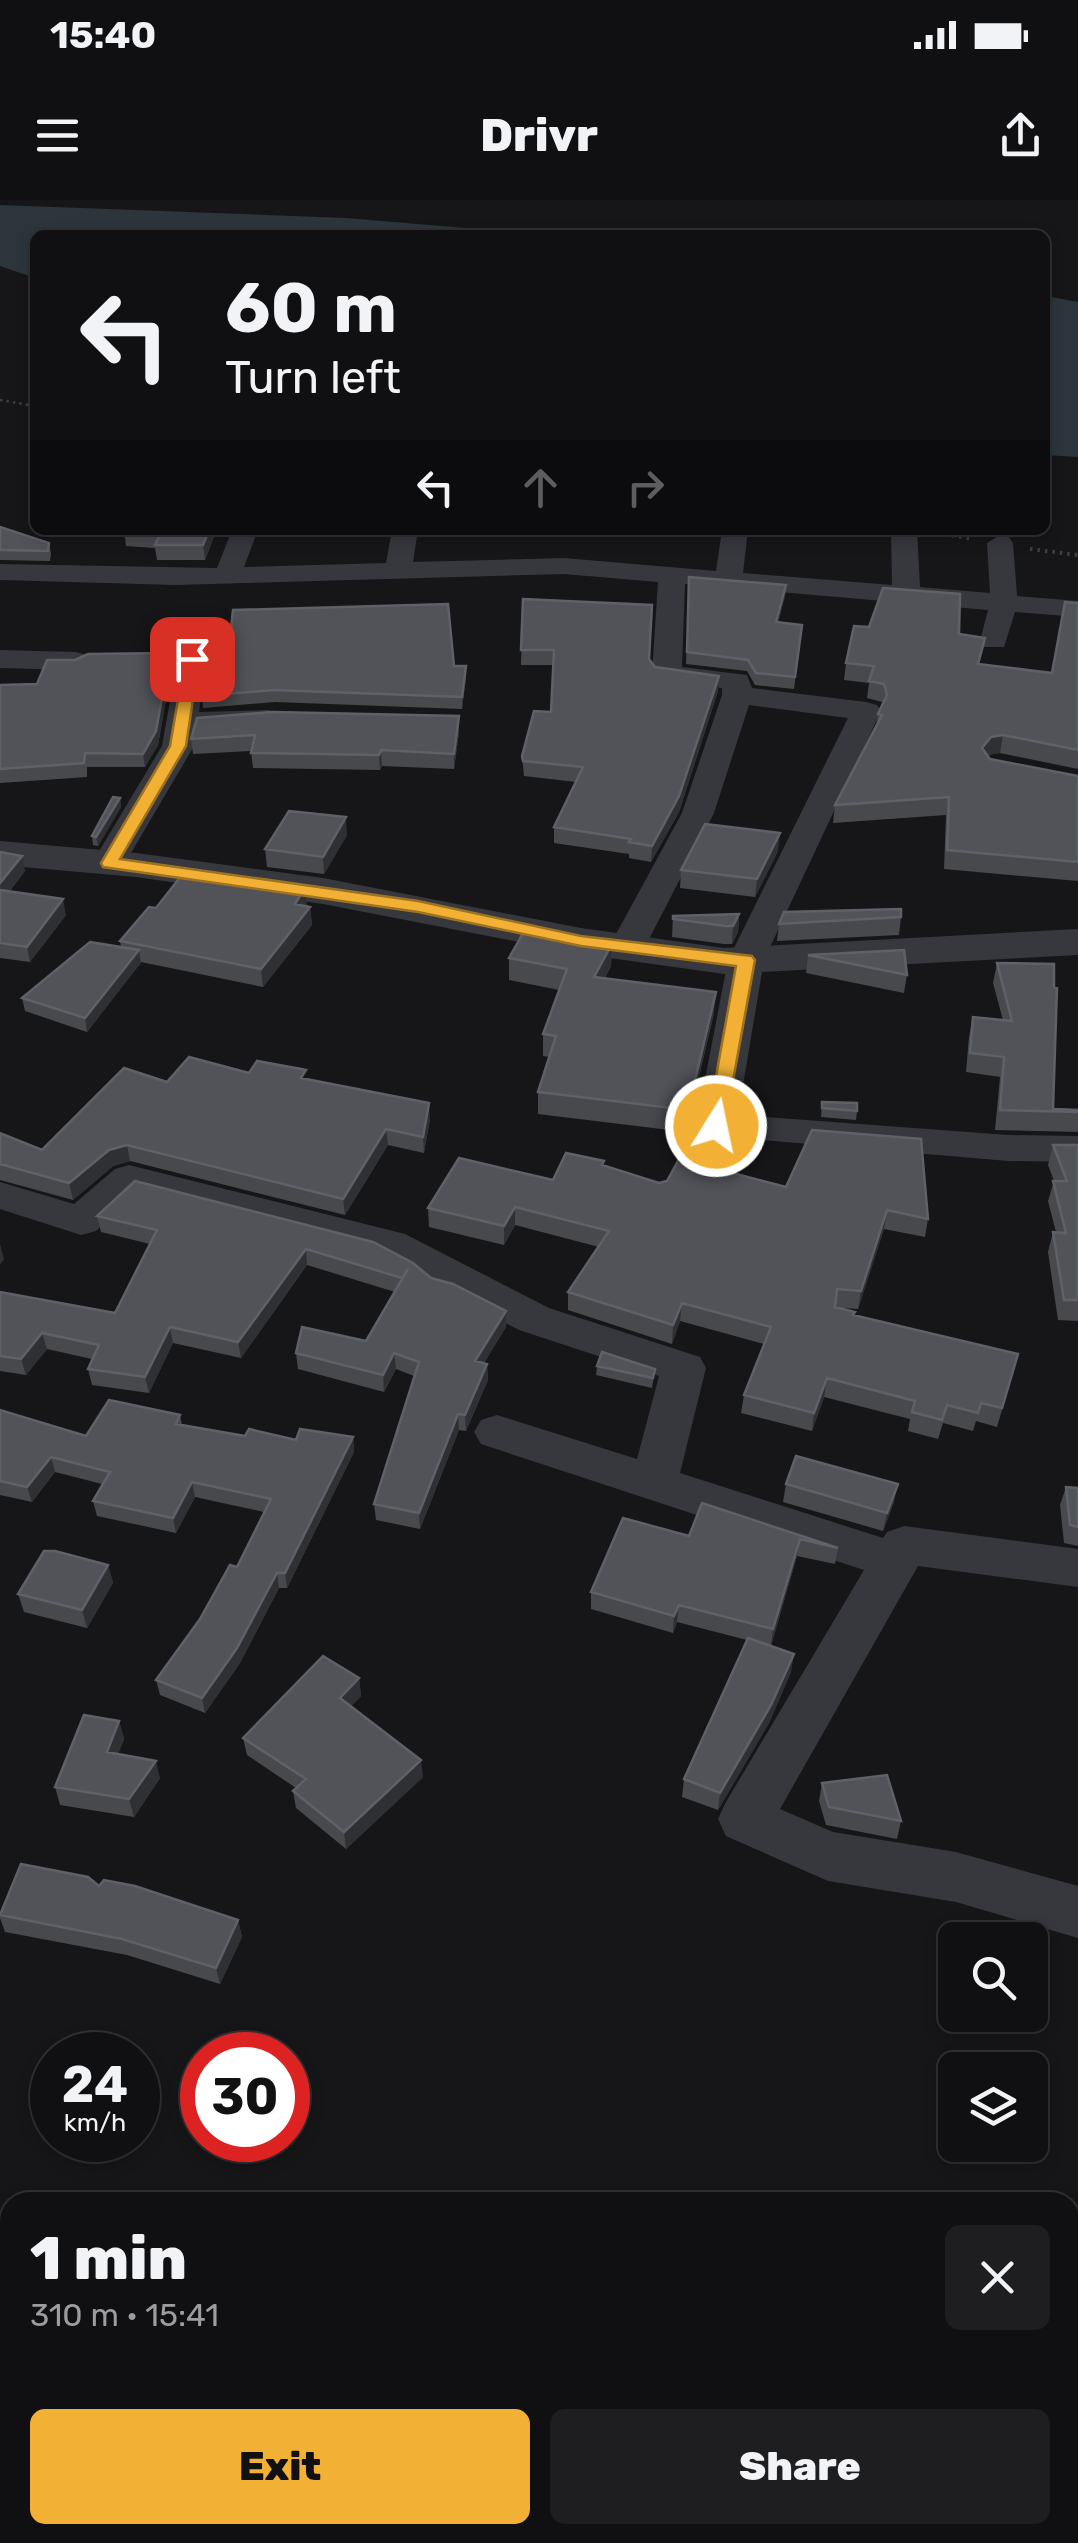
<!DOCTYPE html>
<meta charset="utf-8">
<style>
body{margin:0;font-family:Rubik,sans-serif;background:#1e1e20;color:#f1f3f6;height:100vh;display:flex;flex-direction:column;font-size:38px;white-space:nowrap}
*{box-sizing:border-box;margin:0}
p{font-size:32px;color:#9c9d9f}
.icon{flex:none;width:55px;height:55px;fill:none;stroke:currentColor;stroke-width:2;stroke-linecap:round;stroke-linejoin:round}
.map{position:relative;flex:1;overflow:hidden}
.panel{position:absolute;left:0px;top:1992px;width:1080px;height:352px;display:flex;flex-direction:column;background:#101012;border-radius:30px 30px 0 0;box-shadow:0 5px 15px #0003,0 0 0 2px #303032}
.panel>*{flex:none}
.guide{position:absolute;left:30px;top:30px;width:1020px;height:305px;border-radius:15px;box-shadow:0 5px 15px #0003,0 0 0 2px #303032;background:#101012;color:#f1f3f6;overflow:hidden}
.buttons{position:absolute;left:938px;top:1722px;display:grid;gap:20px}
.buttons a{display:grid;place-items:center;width:110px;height:110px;border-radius:15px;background:#101012;box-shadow:0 5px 15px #0003,0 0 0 2px #303032;font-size:50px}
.speed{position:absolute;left:30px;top:1832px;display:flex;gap:20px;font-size:50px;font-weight:700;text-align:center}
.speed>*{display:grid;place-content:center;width:130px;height:130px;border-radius:50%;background:#101012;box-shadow:0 5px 15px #0003,0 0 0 2px #303032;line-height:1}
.speed small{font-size:25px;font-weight:400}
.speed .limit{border:15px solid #d22;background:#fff;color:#111}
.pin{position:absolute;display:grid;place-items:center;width:85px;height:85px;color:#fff;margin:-42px;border-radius:20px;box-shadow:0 5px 15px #0006}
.me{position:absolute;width:110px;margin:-55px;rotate:10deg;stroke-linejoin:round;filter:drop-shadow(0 0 8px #0008)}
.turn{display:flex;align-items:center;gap:35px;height:210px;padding:0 30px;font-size:45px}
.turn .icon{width:130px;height:130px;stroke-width:2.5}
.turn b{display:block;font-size:70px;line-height:85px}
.lanes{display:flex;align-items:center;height:95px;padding:0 30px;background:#0003;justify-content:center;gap:50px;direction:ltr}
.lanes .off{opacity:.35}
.round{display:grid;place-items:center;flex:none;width:105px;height:105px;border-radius:15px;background:#1e1e20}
.headline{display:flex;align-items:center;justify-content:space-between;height:170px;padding:0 30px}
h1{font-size:60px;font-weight:800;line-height:75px}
.primary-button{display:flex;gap:20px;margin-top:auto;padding:20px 30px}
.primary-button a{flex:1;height:115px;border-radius:15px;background:#f2b134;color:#111;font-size:40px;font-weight:800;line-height:115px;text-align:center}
.primary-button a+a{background:#1e1e20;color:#f1f3f6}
.status{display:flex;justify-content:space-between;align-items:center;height:70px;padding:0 50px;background:#101012;direction:ltr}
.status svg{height:28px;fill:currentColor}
header{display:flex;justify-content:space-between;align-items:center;height:130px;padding:0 30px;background:#101012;font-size:45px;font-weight:800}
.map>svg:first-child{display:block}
.water{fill:#2c353c}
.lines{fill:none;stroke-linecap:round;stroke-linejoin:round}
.path-far1{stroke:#3d3f44;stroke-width:2.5;stroke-dasharray:2.5 4;stroke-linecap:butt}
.path{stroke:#3d3f44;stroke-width:4;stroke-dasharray:2.5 5;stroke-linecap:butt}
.minor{fill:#37383d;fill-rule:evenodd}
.tertiary{fill:#37383d;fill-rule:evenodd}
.wall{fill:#47494d}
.shaded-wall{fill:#2f3033}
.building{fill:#525359;stroke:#5f6168;stroke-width:2.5}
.route{fill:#f2b134;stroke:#9d7322;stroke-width:2.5}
</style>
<div class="status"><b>15:40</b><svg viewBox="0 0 49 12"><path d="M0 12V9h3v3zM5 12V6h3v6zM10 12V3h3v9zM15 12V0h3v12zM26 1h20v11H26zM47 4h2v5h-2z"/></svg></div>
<header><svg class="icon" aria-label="menu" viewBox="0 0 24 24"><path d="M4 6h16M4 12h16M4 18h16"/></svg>Drivr<svg class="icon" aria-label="share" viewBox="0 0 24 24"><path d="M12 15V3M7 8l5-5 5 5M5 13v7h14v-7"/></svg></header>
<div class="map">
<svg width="1078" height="2343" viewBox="0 0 1078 2343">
<rect width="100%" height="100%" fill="#161618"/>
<path class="water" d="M0,5L346,18L549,35H35V78L0,66Z
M1045,96L1078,102V257L1045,255Z"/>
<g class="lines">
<path class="path-far1" d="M0,200L35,206"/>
<path class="path" d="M937,333L974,339
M1030,349L1078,355"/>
<path class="minor" d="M232,330H258L244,367L386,363L392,330H418L413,362L564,358L716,371L722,330H748L743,373L892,385L891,330H917L920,387L990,393L987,343L1000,335L1009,337L1013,343L1017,396L1078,401V417L1015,412L1004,447H984L980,441L988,410L685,384L682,467L747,475L752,488L866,502L877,505L881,511L764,760L738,915L1008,935L1078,936V962L1008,961L702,935L696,926L728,760L848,518L749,505L714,613L645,747L640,755L627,758L614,755L609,747L682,613L722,495V488L657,480L652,474L658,382L564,374L175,385L0,380V364L217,368Z
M197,418L207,421L211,427L199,512L270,510L274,516L270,522L196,530L194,546L121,670H97L92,663L162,546L183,427L187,421Z
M0,450L76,452L86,455L91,461L86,467L76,470L0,468Z
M129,965L405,1034L549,1108L700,1157L706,1168L680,1273L883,1338L887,1332L904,1326L1078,1349V1387L918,1366L780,1609L833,1632L956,1652L1078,1686V1738L956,1702L828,1681L726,1636L718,1619L726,1602L864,1370L481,1244L474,1232L481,1220L497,1215L637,1259L659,1176L519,1130L376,1055L137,993L96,1031L81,1035L0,1009V982L74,1004L115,969Z"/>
<path class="tertiary" d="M0,641L136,653L323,678L581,728L724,748L1078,729V755L724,774L581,754L323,704L136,677L0,665Z"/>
</g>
<path class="wall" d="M0,327L49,343L51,354L50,361L0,360Z
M124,330H229L226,334H215L205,360H157L155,348L126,346Z
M259,330H314L313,335L260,334Z
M689,377L786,385L785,396L778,423L802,425L794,489L755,485L747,471L686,464Z
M523,399L649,459L655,467L718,491L679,612L651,662L629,658V654L554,643V627L576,582L524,576L522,556L551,512L553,465H521Z
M1078,403V569L1000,553L988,555L990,559L1078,576V681L944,669L946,615L833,623L835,605L876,526L878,514L882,504V502L867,498L869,483L844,480L846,463L959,434L980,464L1052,473Z
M172,466L158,545L145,567H87V577L0,583V485L37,484Z
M454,466H466V478L462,509L275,502L203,508L202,496Z
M197,518L459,532L454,569L382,566L380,570L253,568L251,551L193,554L191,539Z
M120,598L121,607L98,646L93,645L92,636Z
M347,635L324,674L267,667L265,649Z
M778,651L755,697L680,688L681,670Z
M0,652L25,671L9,692L66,715L30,762L0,758Z
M307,705L310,707L312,725L263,787L141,762L87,832L25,811L22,798L121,747L120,741L156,708Z
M739,714L738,732L732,744H724L672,737L673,716Z
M901,717L899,735L777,741L779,724Z
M612,744L611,766L605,778L714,813L686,932L538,914V892L550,857L543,856V834L559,790L509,780V758Z
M808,755L907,775L904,793L806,773Z
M997,763L1053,909L1078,910V932L995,930L1000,877L966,872L969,837L973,817L1003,820L993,783Z
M249,873L307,879L430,919L424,953L388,945L345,1015L130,961L113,966L73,1000L0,980V933L42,950L167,882Z
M822,902L857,911L856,920L821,917Z
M1053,945H1078V1121L1058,1120L1048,1052L1053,1032H1056L1048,1001L1054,981L1048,965Z
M604,961V966L659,983L786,987L928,1019L925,1037L884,1029L858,1109L841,1108L854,1115L1013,1172L997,1227L976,1221L973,1231L943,1223L938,1239L908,1231L910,1219L824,1197L812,1231L741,1213L744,1195L764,1144L680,1121L672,1144L568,1110V1092L599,1047L515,1025L504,1045L429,1027L428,1008L553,980Z
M135,981L431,1078L506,1111V1127L484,1163L487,1164L488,1180L466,1231L459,1230L420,1329L376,1320L374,1304L414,1176L396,1169L384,1192L298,1169L296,1153L366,1141L395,1092L307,1065L241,1158L173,1143L149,1193L92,1185L88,1169L92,1159L47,1149L26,1175L0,1171V1092L115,1113L150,1044L101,1032L97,1016Z
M597,1166L655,1169L652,1188L596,1175Z
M0,1210L86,1236L180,1215L182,1225L245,1236L296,1240L353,1237L354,1252L287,1388H279L240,1463L205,1513L160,1495L156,1480L237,1367L264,1312L195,1297L176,1333L97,1316L93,1301L102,1284L55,1272L32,1302L0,1295Z
M786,1284L894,1302L883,1331L783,1302Z
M1066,1287L1078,1288V1346L1064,1343L1060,1305Z
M702,1303L838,1348L835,1364L797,1356L771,1446L791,1472L769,1523L718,1610L682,1597L684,1579L747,1440L677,1422L673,1433L591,1409V1392L689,1336Z
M108,1365L113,1383L87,1428L24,1412L18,1394Z
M359,1478L361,1496L351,1506L423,1577L346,1649L296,1608L293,1591L296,1588L247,1555L243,1538Z
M119,1521L124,1539L118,1554L160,1578L134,1617L60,1605L55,1587Z
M822,1583L901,1621L897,1639L826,1625L819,1601Z
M99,1686L238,1720L242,1737L220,1784L127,1755L5,1732L0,1718V1712Z"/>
<path class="shaded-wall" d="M209,330H215V334L205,360L203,345Z
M786,385L785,396L775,434L776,422Z
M170,453L172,466L158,545L145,567L143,554Z
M466,466V478L462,509V497Z
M719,476L718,491L679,612L651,662L652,646Z
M459,516V532L454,569V554Z
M1003,535L1000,553L987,555L982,548L991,537Z
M381,550L382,566L380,570L379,555Z
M120,598L121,607L98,646L96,637Z
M346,617L347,635L324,674L323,657Z
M780,633L778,651L755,697L757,679Z
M22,656L25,671L0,703V683Z
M305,688L307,705L297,722L295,704Z
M63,699L66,715L30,762L27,747Z
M310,707L312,725L263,787L261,769Z
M739,714L738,732L732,744L733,726Z
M612,744L611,766L594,799V777Z
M139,750L141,763L87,832L85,818Z
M716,792L714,813L686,932L688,910Z
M429,903L430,919L424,953L423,937Z
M386,929L388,945L345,1015L343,999Z
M127,945L130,961L113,966L73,1000L69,983L109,950Z
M515,1007V1025L504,1045V1026Z
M887,1010L884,1029L858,1109L861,1091Z
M0,1044L4,1059L0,1065Z
M306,1049L307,1065L241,1158L238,1142Z
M682,1103L680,1121L672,1144L673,1125Z
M506,1111V1127L475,1177V1161Z
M170,1127L173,1143L149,1193L145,1177Z
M42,1133L47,1149L26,1175L21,1159Z
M394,1153L396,1169L384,1192L383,1175Z
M487,1164L488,1180L466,1231L465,1215Z
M827,1178L824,1197L812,1231L814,1213Z
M458,1214L459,1230L420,1329L419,1313Z
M353,1237L354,1252L287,1388L285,1373Z
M51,1257L55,1272L32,1302L27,1287Z
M192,1282L195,1297L176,1333L173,1318Z
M898,1284L894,1302L883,1331L887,1313Z
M800,1339L797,1356L771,1446L773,1429Z
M108,1365L113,1383L87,1428L82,1410Z
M277,1373L279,1388L240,1463L205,1513L202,1498Z
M679,1405L677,1422L673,1433L674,1416Z
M794,1454L791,1472L769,1523L718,1610L720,1593Z
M359,1478L361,1496L342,1516L340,1498Z
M119,1521L124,1539L112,1570L107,1552Z
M421,1560L423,1577L346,1649L344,1632Z
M156,1561L160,1578L134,1617L129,1599Z
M238,1720L242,1737L220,1784L216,1768Z"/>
<path class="building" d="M0,327L49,343L48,351L0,350Z
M124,330H209L203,345H155L160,334Z
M689,377L786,385L776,422L802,425L795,477L756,473L748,460L687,452Z
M883,388L960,394L959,434L985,438L978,464L1052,473L1065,402L1078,403V550L1003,535L991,537L982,548L990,559L1078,576V662L947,650L949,597L835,605L882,515L878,514L887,495L884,484L869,481L874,466L846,463L854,426L869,427Z
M523,399L652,405L649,459L655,467L719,476L679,596L652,646L629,642L631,639L554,627L583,567L523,561L522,556L534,511L551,512L554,450H521Z
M448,404L454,466H466L462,497L274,490L202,496L209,448L229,447L233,410Z
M170,453L156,531L143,554L85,553L84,563L0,569V485L37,484L47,460H75L88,454Z
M273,512L459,516L454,554L381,550L379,555L251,553L255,535L191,539L197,518Z
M113,597L120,598L96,637L92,636Z
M289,611L346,617L323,657L265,649Z
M705,624L780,633L757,679L681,670Z
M0,652L22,656L0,683Z
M185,671L305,688L295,704L310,707L261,769L120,741L149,707L156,708Z
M0,690L63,699L27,747L0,743Z
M901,709V717L779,724L784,712Z
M739,714L733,726H726L673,719V716Z
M526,728L612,744L594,777L716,792L688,910L538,892L556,836L543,834L567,769L509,758Z
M90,742L139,750L85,818L22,798Z
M904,750L907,775L808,755Z
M997,763L1054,764V787L1057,788L1053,909L1078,910V912L1000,910L1004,857L970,853L973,817L1012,821Z
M189,857L249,873L257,861L306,870L301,878L429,903L423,937L386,929L343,999L127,945L109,950L69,983L0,964V933L42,950L124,868L167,882Z
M822,902L857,903V911L822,908Z
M812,930L921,939L928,1019L887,1010L861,1091L837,1089L835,1107L855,1112L853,1115L1018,1154L1002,1208L981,1203L978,1213L947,1205L942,1220L912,1212L915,1201L827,1178L814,1213L744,1195L771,1127L682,1103L673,1125L568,1092L609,1031L515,1007L504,1026L428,1008L459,958L553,980L566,953L604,961L602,965L659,983L667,981L679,959L786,987Z
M1053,945H1078V1100H1064L1053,1032L1066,1033L1053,981H1067Z
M135,981L373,1042L413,1063L431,1078L453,1084L506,1111L475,1161L487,1164L465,1215L458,1214L419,1313L374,1304L419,1162L394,1153L383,1175L296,1153L302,1127L366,1141L408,1069L402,1078L306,1049L238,1142L170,1127L145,1177L88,1169L99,1145L42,1133L21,1159L0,1156V1092L115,1113L157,1030L97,1016Z
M602,1152L655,1169L653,1178L597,1166Z
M109,1200L180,1215L176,1224L245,1236L249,1229L296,1240L300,1229L353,1237L285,1373H277L237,1448L202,1498L156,1480L200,1419L230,1365L237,1367L271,1299L192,1282L173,1318L93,1301L110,1272L51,1257L27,1287L0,1281V1210L86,1236Z
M796,1256L898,1284L887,1313L786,1284Z
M1066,1287L1078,1288V1327L1070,1325Z
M702,1303L838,1348L800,1339L773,1429L679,1405L674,1416L591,1392L623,1318L689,1336Z
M44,1351H55L108,1365L82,1410L18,1394Z
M748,1438L794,1454L771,1505L720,1593L684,1579Z
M323,1456L359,1478L340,1498L421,1560L344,1632L293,1591L306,1579L243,1538Z
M84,1515L119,1521L107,1552L156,1561L129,1599L55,1587Z
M887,1575L901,1621L829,1607L822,1583Z
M21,1664L88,1677L99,1686L104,1680L135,1686L238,1720L216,1768L122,1739L0,1715Z"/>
<path class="route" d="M192,454L199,459L186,546L120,659L418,701L581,736L752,756L755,760L724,930L716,932L707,926L736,766L581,746L418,712L103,667L101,663L170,546L185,459Z"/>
</svg>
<div class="buttons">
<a><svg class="icon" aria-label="search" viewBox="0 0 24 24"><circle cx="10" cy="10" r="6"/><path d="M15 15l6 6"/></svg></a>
<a><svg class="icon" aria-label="layers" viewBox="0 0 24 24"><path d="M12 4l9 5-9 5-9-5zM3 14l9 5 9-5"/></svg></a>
</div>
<div class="speed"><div>24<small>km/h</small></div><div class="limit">30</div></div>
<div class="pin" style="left:192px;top:459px;background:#d93025"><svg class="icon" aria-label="arrive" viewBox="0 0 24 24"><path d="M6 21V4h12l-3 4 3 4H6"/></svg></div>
<svg class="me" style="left:716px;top:926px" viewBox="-20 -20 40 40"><circle r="17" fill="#f2b134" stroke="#fff" stroke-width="3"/><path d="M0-11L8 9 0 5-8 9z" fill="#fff"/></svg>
<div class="guide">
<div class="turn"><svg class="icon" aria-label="left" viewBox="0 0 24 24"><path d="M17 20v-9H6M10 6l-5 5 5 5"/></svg><div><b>60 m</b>Turn left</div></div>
<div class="lanes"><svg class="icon" aria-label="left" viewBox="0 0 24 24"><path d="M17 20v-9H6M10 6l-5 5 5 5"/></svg><svg class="icon off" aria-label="ahead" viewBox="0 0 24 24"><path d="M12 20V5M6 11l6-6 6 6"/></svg><svg class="icon off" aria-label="right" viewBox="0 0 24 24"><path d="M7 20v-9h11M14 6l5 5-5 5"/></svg></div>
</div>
<section class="panel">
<div class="headline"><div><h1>1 min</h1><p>310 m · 15:41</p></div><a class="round"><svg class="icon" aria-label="close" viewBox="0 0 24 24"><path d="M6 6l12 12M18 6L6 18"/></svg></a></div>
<div class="primary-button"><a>Exit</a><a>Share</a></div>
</section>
</div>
